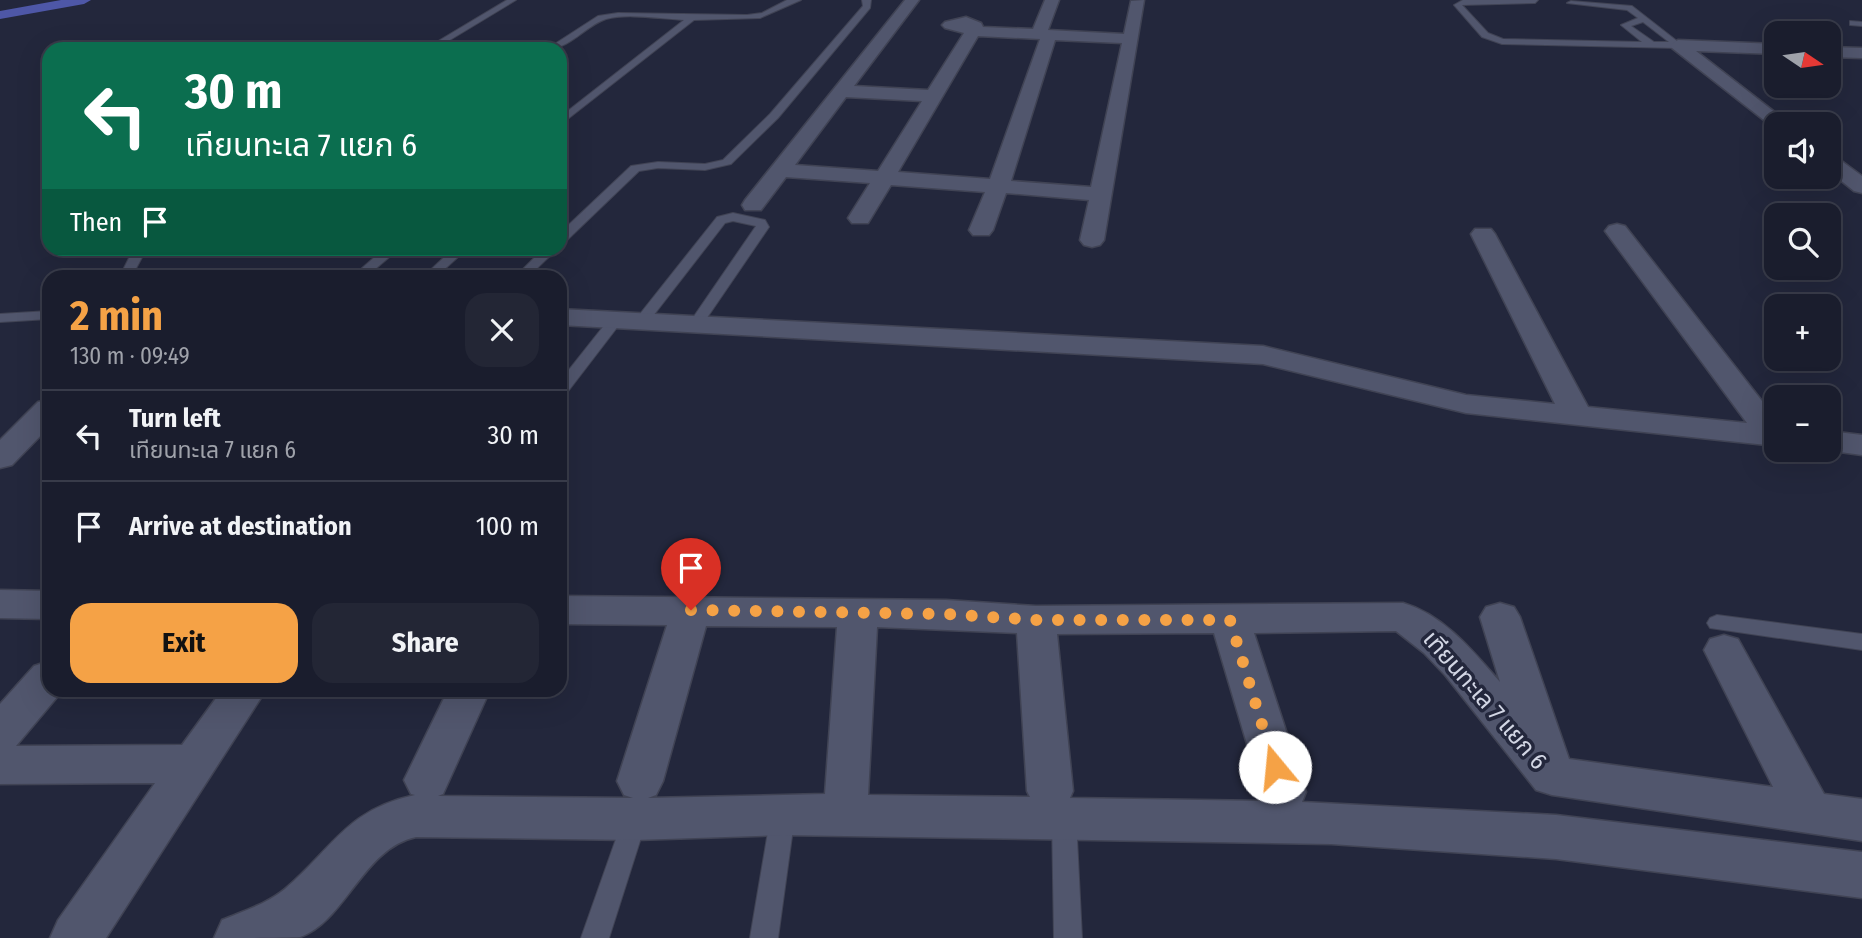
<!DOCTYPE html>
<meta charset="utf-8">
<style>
body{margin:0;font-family:"Fira Sans Condensed","Noto Sans Thai",sans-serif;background:#232635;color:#f1f3f6;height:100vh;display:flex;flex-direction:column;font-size:26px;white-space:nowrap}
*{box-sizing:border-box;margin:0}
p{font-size:23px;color:#9fa2aa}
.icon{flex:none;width:38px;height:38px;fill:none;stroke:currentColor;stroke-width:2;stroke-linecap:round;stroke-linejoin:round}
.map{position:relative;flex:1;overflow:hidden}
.side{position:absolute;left:42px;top:270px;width:525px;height:427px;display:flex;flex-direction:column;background:#1a1d2d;border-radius:21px;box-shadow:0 7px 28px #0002,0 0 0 2px #383b49}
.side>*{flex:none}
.top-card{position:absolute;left:42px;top:42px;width:525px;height:214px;border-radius:21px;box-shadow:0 7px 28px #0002,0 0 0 2px #383b49;background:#0b6e4f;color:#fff;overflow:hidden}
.needle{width:46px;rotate:103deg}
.controls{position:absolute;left:1764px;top:21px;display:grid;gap:14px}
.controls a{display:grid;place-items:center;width:77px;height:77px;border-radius:14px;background:#1a1d2d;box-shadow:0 7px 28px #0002,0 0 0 2px #383b49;font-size:35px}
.pin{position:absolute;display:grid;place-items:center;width:60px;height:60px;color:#fff;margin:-72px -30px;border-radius:50% 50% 50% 0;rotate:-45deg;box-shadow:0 0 7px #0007}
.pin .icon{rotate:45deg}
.me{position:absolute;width:77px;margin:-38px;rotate:343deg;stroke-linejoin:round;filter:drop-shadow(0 0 5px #0008)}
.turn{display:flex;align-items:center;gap:24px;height:147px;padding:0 28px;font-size:32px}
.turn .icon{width:91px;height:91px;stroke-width:2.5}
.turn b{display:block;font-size:49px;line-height:60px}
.then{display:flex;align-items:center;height:66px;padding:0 28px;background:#0003;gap:14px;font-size:26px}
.round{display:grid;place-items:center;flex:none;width:74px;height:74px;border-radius:21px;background:#232635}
.headline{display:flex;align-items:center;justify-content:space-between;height:119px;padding:0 28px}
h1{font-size:42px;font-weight:700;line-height:52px;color:#f5a246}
.action{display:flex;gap:14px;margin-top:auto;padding:14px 28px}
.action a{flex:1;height:80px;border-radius:21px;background:#f5a246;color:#111;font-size:28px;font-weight:700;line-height:80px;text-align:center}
.action a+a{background:#232635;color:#f1f3f6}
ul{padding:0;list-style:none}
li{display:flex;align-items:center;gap:21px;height:91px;padding:0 28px;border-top:2px solid #383b49}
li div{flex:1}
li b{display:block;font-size:26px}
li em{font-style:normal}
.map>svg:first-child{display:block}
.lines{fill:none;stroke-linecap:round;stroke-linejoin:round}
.canal{fill:#4e57a7;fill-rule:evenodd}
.lane-casing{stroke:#404354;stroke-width:2}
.street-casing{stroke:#404354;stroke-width:3}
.lane{fill:#51566d;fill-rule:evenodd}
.street{fill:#51566d;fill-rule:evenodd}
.route{stroke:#f5a246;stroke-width:12;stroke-dasharray:0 21.6}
.labels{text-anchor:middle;stroke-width:7;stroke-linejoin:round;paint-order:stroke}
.near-street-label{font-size:24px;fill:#d2d6e4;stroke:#23273c}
</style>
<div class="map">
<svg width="1862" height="938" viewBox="0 0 1862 938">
<rect width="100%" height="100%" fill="#23273c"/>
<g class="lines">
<path class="canal" d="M61,0H91L84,4L0,19V11Z"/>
<defs>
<path id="lane" d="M507,0H516L435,49H425Z
M787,0H801L760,18L694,20L560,125V117L684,20C660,19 629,13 606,19C585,26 570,49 547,49L598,16L618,13L747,15L762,13Z
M862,0H871L870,8L778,118L731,164L705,170L658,168L639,171L564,243L560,244V233L631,166L658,162L705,164L723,160L770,114L863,6Z
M1538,0L1535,3L1462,5L1488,33L1503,39L1642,42L1621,25L1638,18L1627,10L1567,3L1571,1L1632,6L1682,45L1678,48L1502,44L1482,37L1454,5L1463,0ZM1643,22L1669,42H1654L1631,26Z
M1850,21L1862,22V26L1850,25Z
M733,213L765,220L769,227L700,328H690L688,325L756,226L733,221L725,223L646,325H636L634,322L636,319L717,217Z
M134,248H147L132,276H120Z
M385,248H400L367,276H353Z
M454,248H468L437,276H424Z
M544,248H558L529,276H516Z
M49,311V319L0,322V314Z
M615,317L622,321L566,394L560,396V381L610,318Z
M1717,615L1862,634V650L1710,628L1707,623L1710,618Z
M783,803L792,806L795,814L778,938H750L771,814L774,806Z
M1064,807L1073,810L1076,818L1082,938H1054L1052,818L1055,810Z
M635,808L644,811L647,819L609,938H581L623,819L626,811Z"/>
<path id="street" d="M905,0H919L854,86L928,90L964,33L945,28L942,25L945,22L966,17L981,23L983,27L1033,29L1045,0H1059L1048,30L1124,34L1131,1L1144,0L1104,240L1100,245L1092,247L1084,245L1080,240L1089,200L1006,193L993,230L989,235H973L969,230L985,192L891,185L868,223H852L848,218L870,183L786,177L761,210H745L742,205L745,200ZM978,36L1040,39L990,179L898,172ZM1055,40L1122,43L1091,187L1011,181ZM846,97L922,101L878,171L795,165Z
M1678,40L1776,44V54L1696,51L1790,124H1776L1774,128L1672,48L1670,45Z
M1829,47L1862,48V58L1829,57Z
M1829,155L1836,157L1862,176V193L1854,191L1829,171Z
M1617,224L1625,226L1776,419V446L1466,413L1263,364L560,325V309L1263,346L1466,395L1555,404L1471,234L1475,229H1491L1495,234L1588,407L1747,423L1605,231L1609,226Z
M49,400V427L12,465L0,468V440L38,402Z
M1829,431L1862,435V455L1825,450H1829Z
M0,590L49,591V619L0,618Z
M560,596L946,600L1036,606L1403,603C1444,615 1473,651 1500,682L1480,617L1486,607L1500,603L1514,607L1520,617L1569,759L1773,787L1704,650L1710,639L1724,635L1738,639L1824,794L1862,799V841L1552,795L1536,790L1445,675L1424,653L1396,631L1254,633L1306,792L1302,802L1556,815L1862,852V898L1556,859L1331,844L783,835L635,840L416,837C363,848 345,922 300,937C286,938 232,938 214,938L222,920C243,911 267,904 285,889C334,847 346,810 415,795L411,794L404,780L448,690H490L443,794L438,796L633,798L624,795L617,781L667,625L560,624ZM706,626L837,627L825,794L648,798L656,795L663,781ZM877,627L1017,633L1027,791L1030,797L868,795ZM1214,633L1264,801L1070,798L1073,791L1057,634Z
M49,661V690H63L16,746L182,745L222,690H266L106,938H50L58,920L155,783L0,784V704L34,666Z"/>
</defs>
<use href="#lane" class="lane-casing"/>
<use href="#street" class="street-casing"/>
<use href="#lane" class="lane"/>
<use href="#street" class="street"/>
</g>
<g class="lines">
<path class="route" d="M691,610L946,614L1036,620H1230L1275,767"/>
</g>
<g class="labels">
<g class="near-street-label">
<text transform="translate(1485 700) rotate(49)" y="8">เทียนทะเล 7 แยก 6</text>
</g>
</g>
</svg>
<div class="controls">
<a><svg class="needle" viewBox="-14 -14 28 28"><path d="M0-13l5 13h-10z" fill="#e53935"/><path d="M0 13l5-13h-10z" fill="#9fa2aa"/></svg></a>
<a><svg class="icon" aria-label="sound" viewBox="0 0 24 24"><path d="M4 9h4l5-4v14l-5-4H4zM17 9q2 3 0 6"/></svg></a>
<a><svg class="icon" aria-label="search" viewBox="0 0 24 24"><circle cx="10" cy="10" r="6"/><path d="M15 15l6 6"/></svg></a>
<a>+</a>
<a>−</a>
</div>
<div class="pin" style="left:691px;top:610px;background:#d93025"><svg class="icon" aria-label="arrive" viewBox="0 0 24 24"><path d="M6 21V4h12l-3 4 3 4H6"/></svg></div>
<svg class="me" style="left:1275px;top:767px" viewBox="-20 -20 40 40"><circle r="19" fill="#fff"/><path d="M0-13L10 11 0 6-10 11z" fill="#f5a246"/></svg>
<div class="top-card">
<div class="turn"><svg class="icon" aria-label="left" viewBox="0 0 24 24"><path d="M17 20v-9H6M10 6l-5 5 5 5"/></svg><div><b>30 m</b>เทียนทะเล 7 แยก 6</div></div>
<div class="then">Then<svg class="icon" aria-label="arrive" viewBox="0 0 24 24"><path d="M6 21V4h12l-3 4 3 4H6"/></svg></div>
</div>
<section class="side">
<div class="headline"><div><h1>2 min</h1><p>130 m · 09:49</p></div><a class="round"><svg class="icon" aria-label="close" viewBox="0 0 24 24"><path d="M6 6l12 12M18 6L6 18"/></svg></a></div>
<ul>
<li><svg class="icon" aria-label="left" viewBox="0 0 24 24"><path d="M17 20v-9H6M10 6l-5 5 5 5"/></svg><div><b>Turn left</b><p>เทียนทะเล 7 แยก 6</p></div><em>30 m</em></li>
<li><svg class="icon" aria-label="arrive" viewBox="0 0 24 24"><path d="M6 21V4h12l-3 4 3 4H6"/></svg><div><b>Arrive at destination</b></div><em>100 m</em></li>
</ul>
<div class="action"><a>Exit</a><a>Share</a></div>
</section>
</div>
